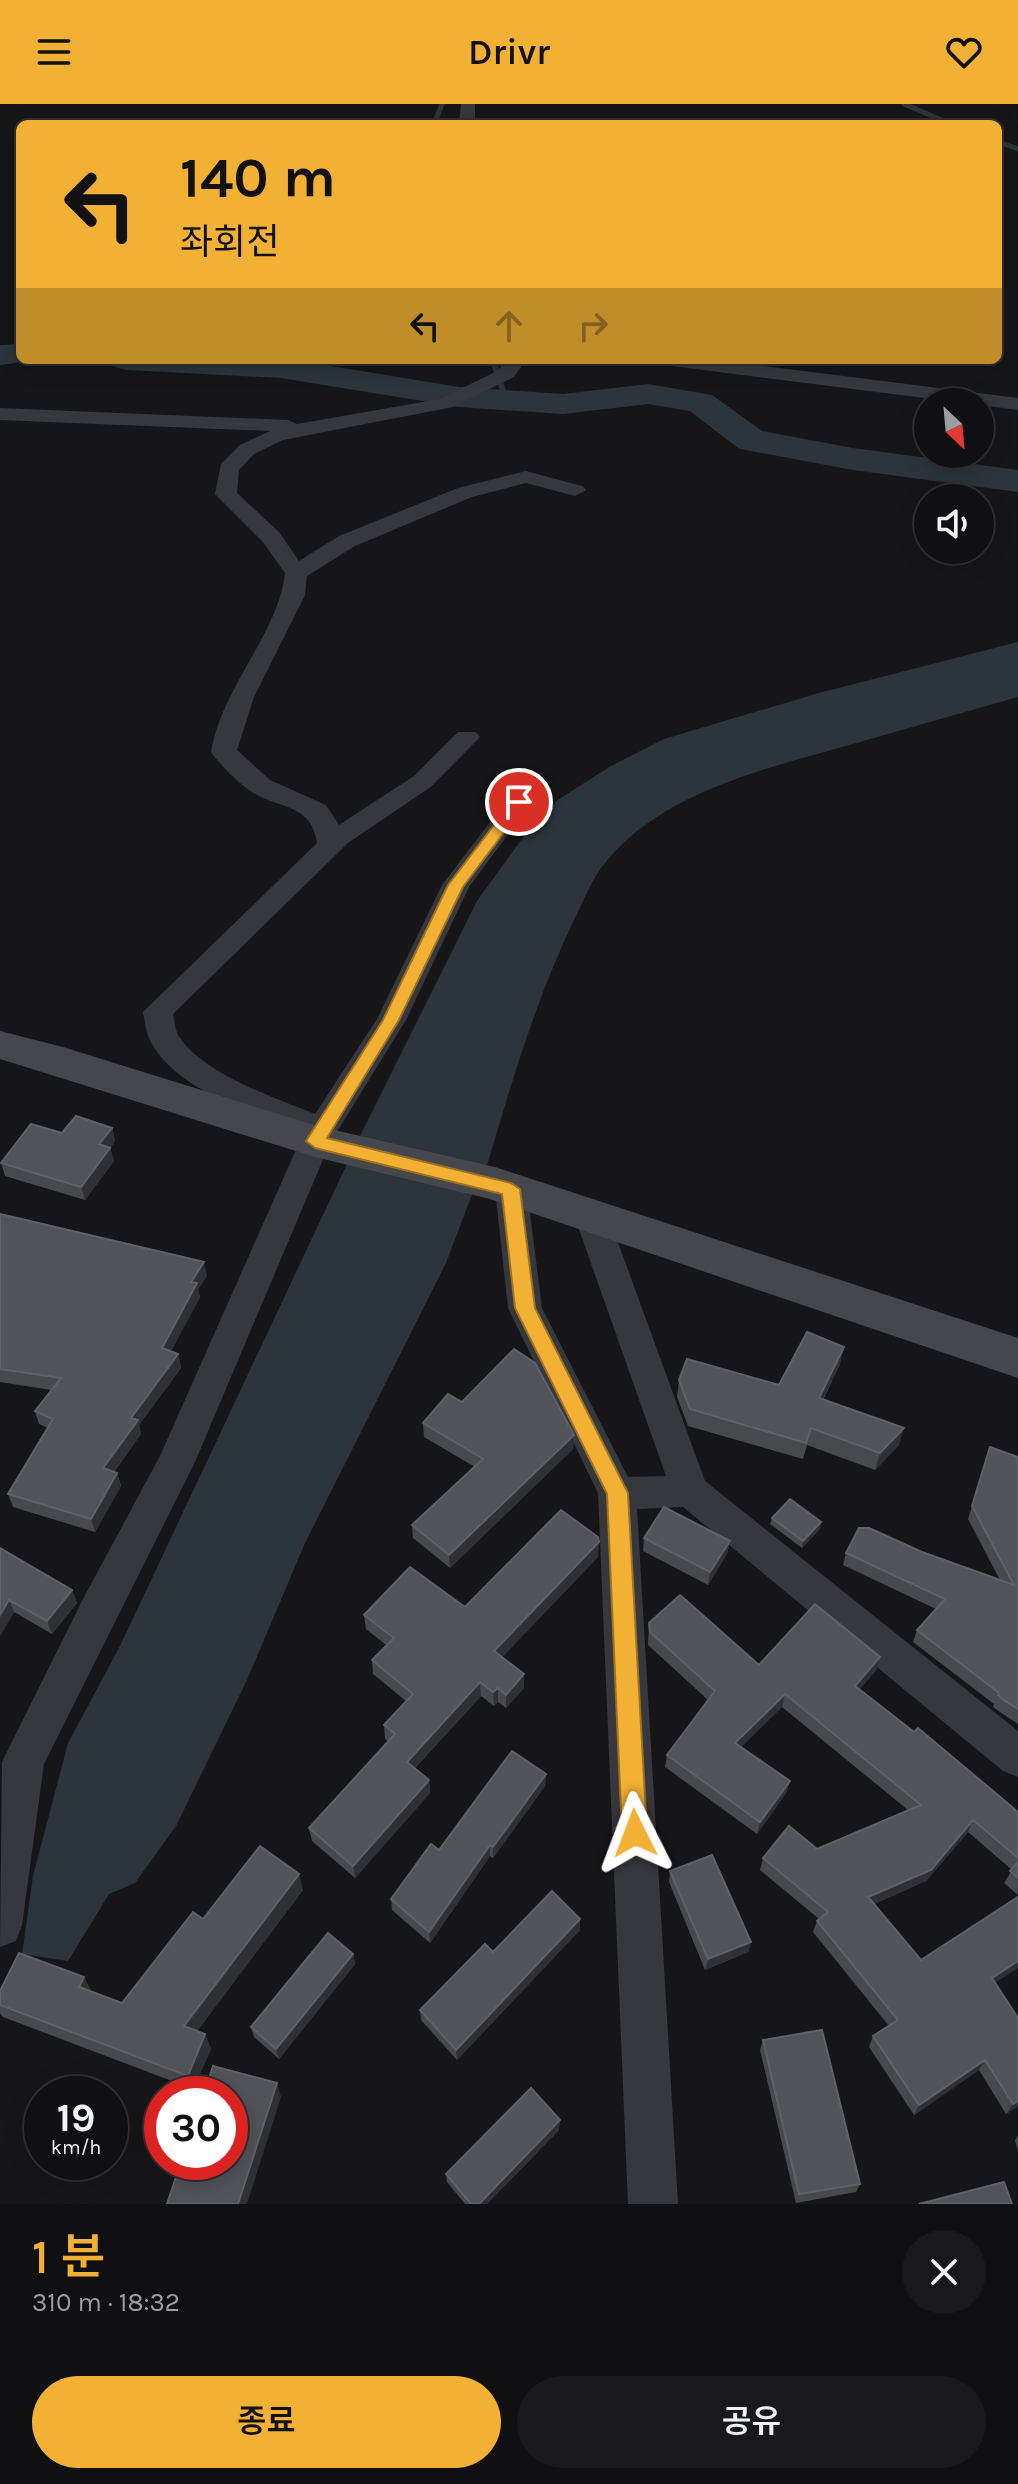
<!DOCTYPE html>
<html lang="ko">
<meta charset="utf-8">
<style>
body{margin:0;font-family:Karla,"Noto Sans KR",sans-serif;background:#19191b;color:#f1f3f6;height:100vh;display:flex;flex-direction:column;font-size:30px;white-space:nowrap}
*{box-sizing:border-box;margin:0}
p{font-size:26px;color:#9c9d9f}
.icon{flex:none;width:44px;height:44px;fill:none;stroke:currentColor;stroke-width:2;stroke-linecap:round;stroke-linejoin:round}
.map{position:relative;height:2100px;overflow:hidden}
.drawer{display:flex;flex-direction:column;background:#101012;flex:1}
.drawer>*{flex:none}
.top-card{position:absolute;left:16px;top:16px;width:986px;height:244px;border-radius:12px;box-shadow:0 4px 20px #0003,0 0 0 2px #303032;background:#f2b134;color:#111;overflow:hidden}
.needle{width:52px;rotate:154deg}
.controls{position:absolute;left:914px;top:284px;display:grid;gap:16px}
.controls a{display:grid;place-items:center;width:80px;height:80px;border-radius:50%;background:#101012;box-shadow:0 4px 20px #0003,0 0 0 2px #303032;font-size:40px}
.speed{position:absolute;left:24px;top:1972px;display:flex;gap:16px;font-size:40px;font-weight:700;text-align:center}
.speed>*{display:grid;place-content:center;width:104px;height:104px;border-radius:50%;background:#101012;box-shadow:0 4px 20px #0003,0 0 0 2px #303032;line-height:1}
.speed small{font-size:20px;font-weight:400}
.speed .limit{border:12px solid #d22;background:#fff;color:#111}
.pin{position:absolute;display:grid;place-items:center;width:68px;height:68px;color:#fff;margin:-34px;border:4px solid #fff;border-radius:50%;box-shadow:0 2px 8px #0007}
.me{position:absolute;width:88px;margin:-44px;rotate:357deg;stroke-linejoin:round;filter:drop-shadow(0 0 6px #0008)}
.turn{display:flex;align-items:center;gap:28px;height:168px;padding:0 32px;font-size:36px}
.turn .icon{width:104px;height:104px;stroke-width:2.5}
.turn b{display:block;font-size:56px;line-height:68px}
.lanes{display:flex;align-items:center;height:76px;padding:0 32px;background:#0003;justify-content:center;gap:40px;direction:ltr}
.lanes .off{opacity:.35}
.round{display:grid;place-items:center;flex:none;width:84px;height:84px;border-radius:42px;background:#19191b}
.head{display:flex;align-items:center;justify-content:space-between;height:136px;padding:0 32px}
h1{font-size:48px;font-weight:600;line-height:60px;color:#f2b134}
.cta{display:flex;gap:16px;margin-top:auto;padding:16px 32px}
.cta a{flex:1;height:92px;border-radius:48px;background:#f2b134;color:#111;font-size:32px;font-weight:600;line-height:92px;text-align:center}
.cta a+a{background:#19191b;color:#f1f3f6}
header{display:flex;justify-content:space-between;align-items:center;height:104px;padding:0 32px;background:#f2b134;color:#111;font-size:36px;font-weight:600}
.map>svg:first-child{display:block}
.water{fill:#2c353c}
.lines{fill:none;stroke-linecap:round;stroke-linejoin:round}
.stream-far1{stroke:#2c353c;stroke-width:5}
.stream{stroke:#2c353c;stroke-width:6}
.river{fill:#2c353c;fill-rule:evenodd}
.minor{fill:#37383d;fill-rule:evenodd}
.secondary{fill:#45474d;fill-rule:evenodd}
.wall{fill:#47494d}
.shaded-wall{fill:#2f3033}
.building{fill:#525359;stroke:#5f6168;stroke-width:2}
.route{fill:#f2b134;stroke:#9d7322;stroke-width:2}
</style>
<header><svg class="icon" aria-label="menu" viewBox="0 0 24 24"><path d="M4 6h16M4 12h16M4 18h16"/></svg>Drivr<svg class="icon" aria-label="heart" viewBox="0 0 24 24"><path d="M12 20l-8-8c-3-5 5-10 8-4 3-6 11-1 8 4z"/></svg></header>
<div class="map">
<svg width="1018" height="2100" viewBox="0 0 1018 2100">
<rect width="100%" height="100%" fill="#161618"/>
<path class="water" d="M1018,538V593C965,608 912,623 860,638C773,663 664,685 605,759C591,776 583,798 573,818C535,898 511,980 486,1065L358,1036L477,797L524,732L556,697L611,662L664,635L819,589Z
M347,1060L473,1088L446,1159L305,1439L247,1576L176,1722L135,1779L109,1790L68,1857L22,1850L33,1772L68,1639L120,1542Z"/>
<g class="lines">
<path class="stream-far1" d="M904,0L951,20
M434,20L442,0
M998,38L1018,45"/>
<path class="stream" d="M493,256L506,296"/>
<path class="river" d="M20,240V256L32,257L0,261V241Z
M110,256H294L459,283L563,290L648,280L712,291L762,327L853,344L1018,366V388L853,366L751,347L738,344L690,307L648,300L563,310L459,303L281,274L127,266L115,263Z"/>
<path class="minor" d="M461,0H475V20H459Z
M508,256H526L514,273L453,303L283,336L254,350L239,366L237,389L279,428L299,457L339,432L458,384L526,367L582,382L586,386L575,392L526,379L472,393L355,442L307,472L305,491L254,593L237,646L270,676L326,701L339,721L414,672L458,628H476L480,633L432,682L348,739L173,910C175,918 175,928 180,934C206,971 275,994 315,1010L377,915L442,781L510,692H528L532,698L469,783L406,916L330,1039L195,1358L44,1660L22,1821L16,1837L0,1843L2,1658L83,1495L160,1352L303,1030C256,1011 176,986 151,938C146,929 145,918 143,908L317,739C311,699 281,706 252,688C238,679 221,662 211,648C222,583 279,528 285,469L263,438L215,390L221,360L240,341L270,327L0,316V304L288,316L297,320L440,295L497,267Z
M663,256H717L1018,294V306L980,301V298H956L672,262Z
M511,1073L523,1076L527,1085L542,1204L628,1373L666,1372L574,1111L579,1102L591,1099L603,1102L608,1111L705,1377L1018,1627V1673L1003,1667L683,1403L637,1405L678,2100H628L598,1389L508,1204L495,1085L499,1076Z"/>
<path class="secondary" d="M0,927L63,943L317,1022L495,1063L1018,1234V1274L490,1095L315,1053L0,955Z"/>
</g>
<path class="wall" d="M112,1024L115,1037L110,1044L114,1057L85,1096L5,1072L1,1059L62,1029Z
M0,1110L207,1172L198,1185L200,1193L171,1247L178,1250L181,1264L139,1321L141,1330L114,1368L117,1369L121,1382L95,1428L13,1403L8,1390L48,1324L39,1320L35,1307L51,1286L0,1278Z
M840,1260L823,1296L899,1341L875,1366L807,1341L803,1355L688,1322L677,1293L679,1276L779,1281Z
M462,1298L574,1331L573,1345L450,1464L413,1434L412,1421L475,1363L424,1333L423,1319Z
M1018,1353V1620L997,1606L993,1603L994,1600L913,1538L917,1526L936,1505L843,1461L846,1449L922,1448L1000,1476L968,1415L986,1356Z
M772,1414L821,1418L820,1425L802,1444L770,1420Z
M644,1434L730,1437L727,1450L708,1481L643,1447Z
M0,1444L72,1486L77,1499L52,1530L14,1508L0,1532Z
M598,1453L502,1553L524,1584L506,1604L498,1598L494,1602L481,1592L415,1664L429,1676L430,1689L355,1774L312,1737L309,1724L388,1637L385,1635L384,1621L406,1597L373,1570L372,1556L386,1541L366,1525L364,1511L465,1503Z
M649,1519L759,1561L880,1553L876,1566L860,1585L1018,1708V1791L1004,1779L1012,1766L968,1728L926,1777L874,1800L921,1856L995,1879L1018,1914V2002L1006,2010L979,1966L914,2011L869,1943L873,1932L889,1922L813,1828L817,1817L819,1815L760,1766L763,1754L817,1745L908,1706L782,1603L741,1643L790,1677L786,1689L757,1730L665,1663L667,1651L708,1596L648,1541Z
M546,1670L545,1682L493,1754L490,1752L430,1839L392,1806L391,1795L439,1746Z
M670,1767L751,1838L748,1848L705,1866L669,1778Z
M303,1786L197,1927L205,1930L211,1945L193,1985L3,1913L0,1909V1887L84,1873L91,1887L122,1899L203,1815Z
M580,1815V1826L457,1956L421,1916L420,1906Z
M353,1850L355,1860L279,1955L254,1933L251,1923Z
M763,1936L860,2080L856,2088L796,2099L760,1946Z
M559,2026L487,2100H465L447,2078L446,2070Z
M1018,2032V2047L1015,2036Z"/>
<path class="shaded-wall" d="M112,1024L115,1037L102,1054L99,1040Z
M110,1044L114,1057L85,1096L81,1083Z
M204,1158L207,1172L198,1185L200,1193L166,1257L162,1244L191,1178Z
M844,1243L840,1260L815,1311L819,1294Z
M178,1250L181,1264L139,1321L141,1330L106,1378L103,1364L131,1314Z
M904,1324L899,1341L875,1366L880,1349Z
M574,1331L573,1345L450,1464L449,1451Z
M117,1369L121,1382L95,1428L91,1415Z
M821,1418L820,1425L802,1444L803,1437Z
M730,1437L727,1450L708,1481L710,1468Z
M599,1438L598,1453L495,1561L494,1547Z
M72,1486L77,1499L52,1530L47,1517Z
M9,1496L14,1508L0,1532V1511Z
M880,1553L876,1566L852,1594L855,1582Z
M524,1570V1584L506,1604V1591Z
M480,1578L481,1592L408,1671L407,1658Z
M498,1584V1598L494,1602L493,1588Z
M785,1590L782,1603L733,1651L735,1639Z
M546,1670L545,1682L493,1754V1743Z
M429,1676L430,1689L355,1774L353,1762Z
M790,1677L786,1689L757,1730L760,1718Z
M973,1716L968,1728L926,1777L864,1804L868,1793Z
M490,1741V1752L430,1839L429,1828Z
M299,1770L303,1786L190,1937L184,1922Z
M580,1815V1826L457,1956L456,1946Z
M751,1838L748,1848L705,1866L708,1855Z
M353,1850L355,1860L279,1955L276,1945Z
M1018,1857V1864L986,1885L992,1874Z
M84,1873L91,1888L79,1883Z
M205,1930L211,1945L193,1985L188,1972Z
M985,1956L979,1966L914,2011L919,2001Z
M277,1979L281,1993L247,2100H238Z
M1018,1997V2002L1006,2010L1013,2000Z
M560,2016L559,2026L487,2100H479Z"/>
<path class="building" d="M76,1012L112,1024L99,1040L110,1044L81,1083L1,1059L31,1020L62,1029Z
M0,1110L204,1158L191,1178L197,1179L162,1244L178,1250L131,1314L138,1316L103,1364L117,1369L91,1415L8,1390L53,1315L35,1307L61,1274L0,1265Z
M807,1228L844,1243L819,1294L904,1324L880,1349L811,1324L806,1339L690,1305L679,1276L687,1255L779,1281Z
M514,1245L535,1259L574,1331L449,1451L412,1421L483,1355L423,1319L448,1290L462,1298Z
M990,1343L1018,1353V1605L1002,1595L998,1591L999,1589L917,1526L945,1495L846,1449L859,1424H869L922,1448L1014,1481L972,1402Z
M790,1395L821,1418L803,1437L772,1414Z
M664,1403L730,1437L710,1468L644,1434Z
M561,1406L598,1433L599,1438L494,1547L524,1570L506,1591L498,1584L493,1588L480,1578L407,1658L429,1676L353,1762L309,1724L395,1630L384,1621L413,1590L372,1556L394,1534L364,1511L410,1463L465,1503Z
M0,1444L72,1486L47,1517L9,1496L0,1511Z
M680,1491L759,1561L815,1500L880,1553L855,1582L914,1628L918,1624L1018,1708V1754L973,1716L931,1766L868,1793L921,1856L1018,1793V1857L992,1874L1018,1914V1997L1013,2000L985,1956L919,2001L873,1932L898,1916L817,1817L828,1808L763,1754L789,1722L817,1745L921,1701L785,1590L735,1639L790,1677L760,1718L667,1651L715,1587L650,1528L649,1519Z
M512,1647L546,1670L493,1743L490,1741L429,1828L391,1795L431,1740L439,1746Z
M260,1742L299,1770L184,1922L205,1930L188,1972L0,1901V1887L19,1849L84,1873L79,1883L122,1899L193,1808L203,1815Z
M712,1751L751,1838L708,1855L670,1767Z
M1018,1758V1774L1010,1767Z
M552,1787L580,1815L456,1946L420,1906L485,1840L493,1848Z
M328,1829L353,1850L276,1945L251,1923Z
M822,1926L860,2080L799,2090L763,1936Z
M213,1962L277,1979L238,2100H167L181,2058H230V1990H204Z
M531,1984L560,2016L479,2100H471L446,2070Z
M1004,2078L1012,2100H919Z"/>
<path class="route" d="M519,694L527,698L463,783L399,916L327,1034L511,1079L520,1085L535,1204L628,1389L647,1729L643,1738L635,1741L626,1738L622,1729L607,1390L515,1204L502,1090L315,1044L306,1037L383,916L448,781L514,695Z"/>
</svg>
<div class="controls">
<a><svg class="needle" viewBox="-14 -14 28 28"><path d="M0-13l5 13h-10z" fill="#e53935"/><path d="M0 13l5-13h-10z" fill="#9c9d9f"/></svg></a>
<a><svg class="icon" aria-label="sound" viewBox="0 0 24 24"><path d="M4 9h4l5-4v14l-5-4H4zM17 9q2 3 0 6"/></svg></a>
</div>
<div class="speed"><div>19<small>km/h</small></div><div class="limit">30</div></div>
<div class="pin" style="left:519px;top:698px;background:#d93025"><svg class="icon" aria-label="arrive" viewBox="0 0 24 24"><path d="M6 21V4h12l-3 4 3 4H6"/></svg></div>
<svg class="me" style="left:635px;top:1729px" viewBox="-20 -20 40 40"><path d="M0-17L14 15 0 8-14 15z" fill="#f2b134" stroke="#fff" stroke-width="4"/></svg>
<div class="top-card">
<div class="turn"><svg class="icon" aria-label="left" viewBox="0 0 24 24"><path d="M17 20v-9H6M10 6l-5 5 5 5"/></svg><div><b>140 m</b>좌회전</div></div>
<div class="lanes"><svg class="icon" aria-label="left" viewBox="0 0 24 24"><path d="M17 20v-9H6M10 6l-5 5 5 5"/></svg><svg class="icon off" aria-label="ahead" viewBox="0 0 24 24"><path d="M12 20V5M6 11l6-6 6 6"/></svg><svg class="icon off" aria-label="right" viewBox="0 0 24 24"><path d="M7 20v-9h11M14 6l5 5-5 5"/></svg></div>
</div>
</div>
<section class="drawer">
<div class="head"><div><h1>1 분</h1><p>310 m · 18:32</p></div><a class="round"><svg class="icon" aria-label="close" viewBox="0 0 24 24"><path d="M6 6l12 12M18 6L6 18"/></svg></a></div>
<div class="cta"><a>종료</a><a>공유</a></div>
</section>
